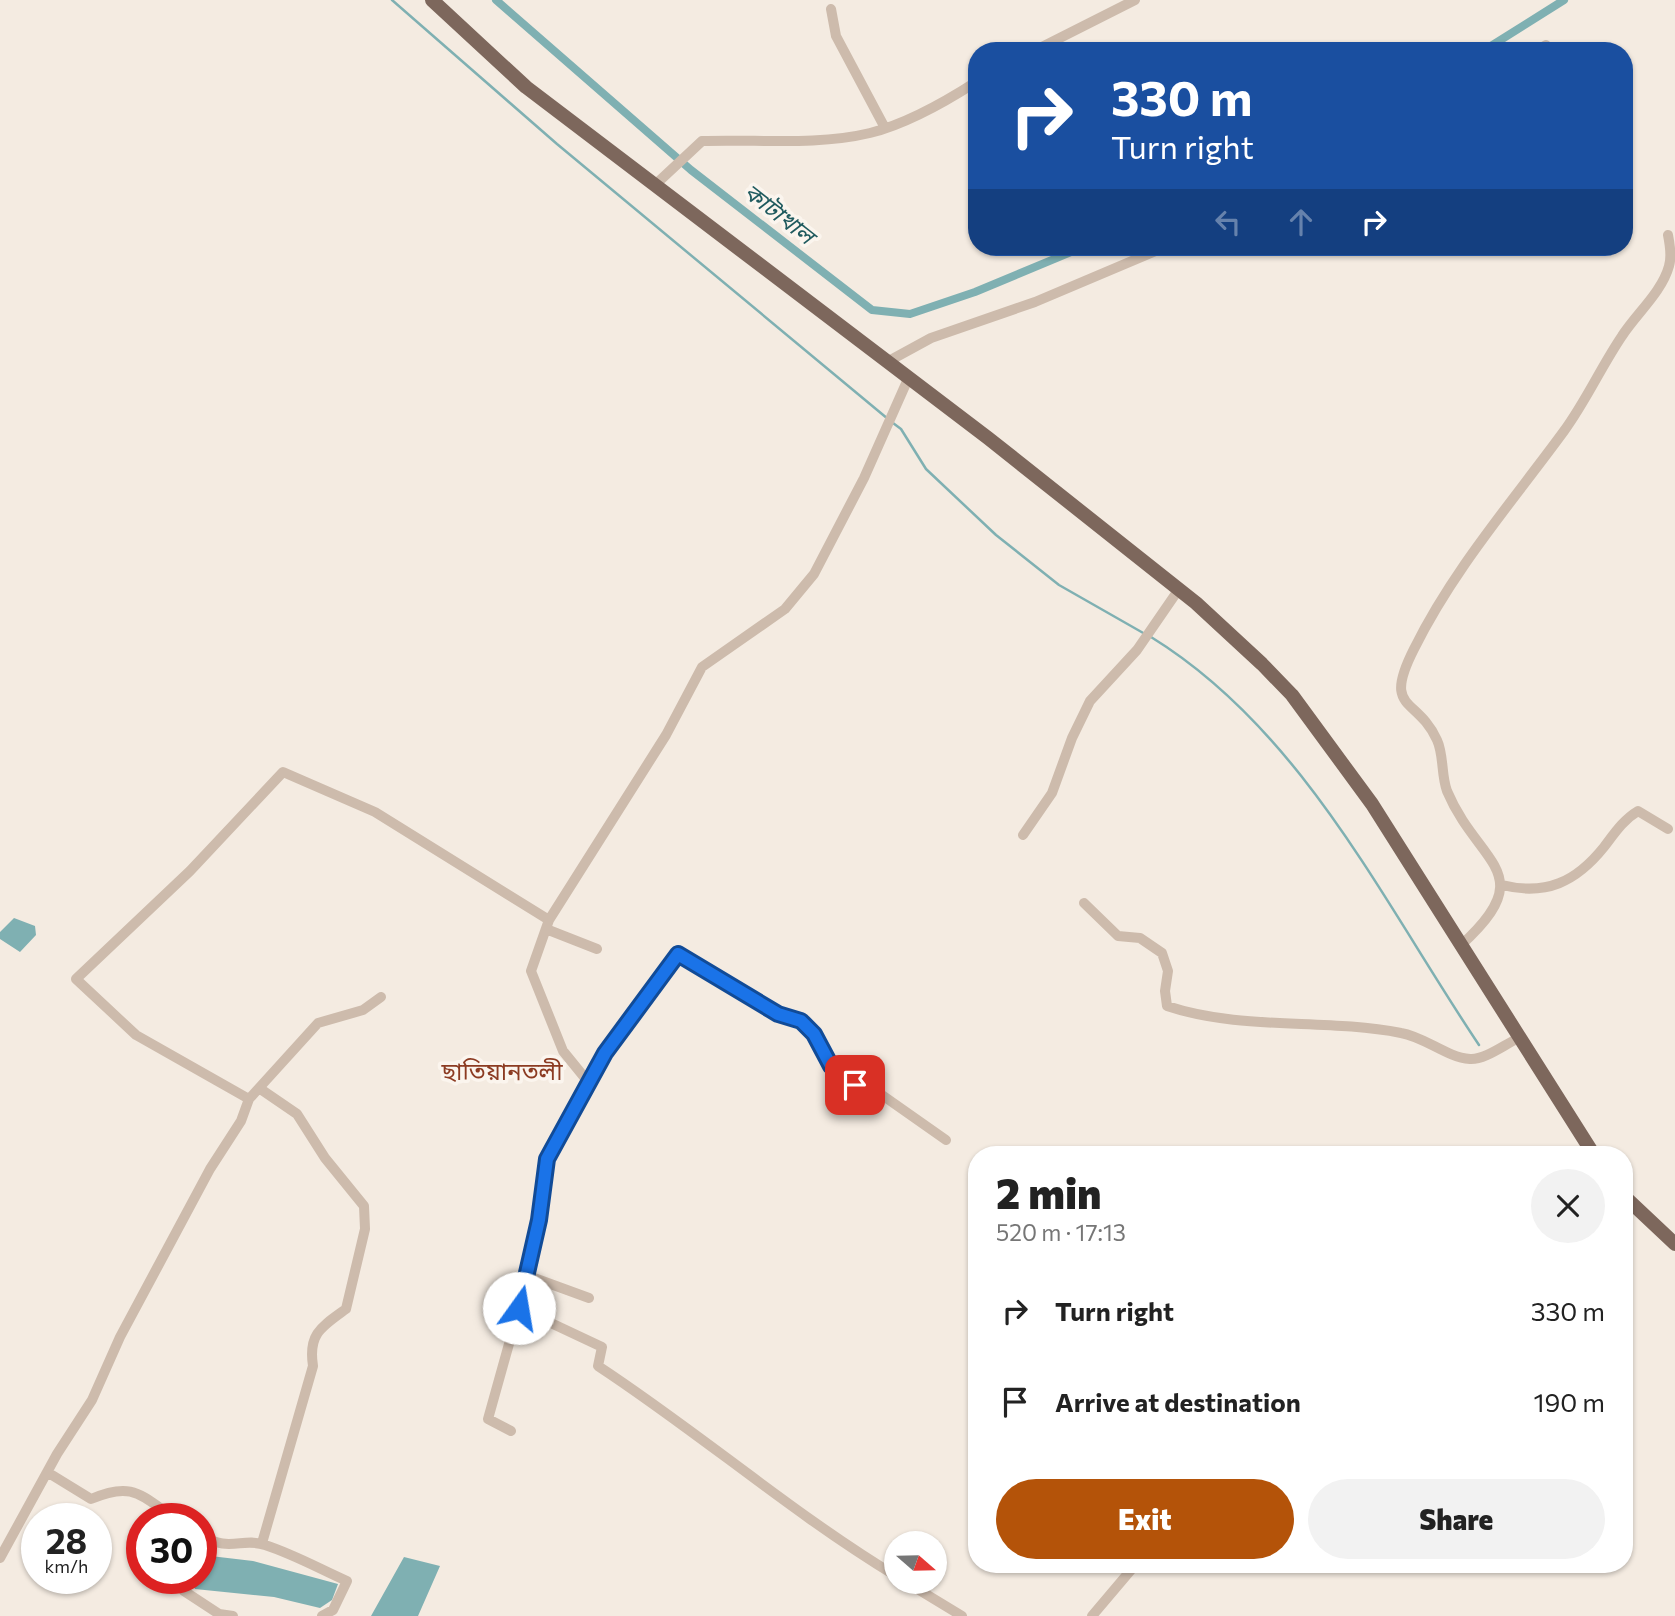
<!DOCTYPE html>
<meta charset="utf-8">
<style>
body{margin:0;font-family:Commissioner,"Noto Sans Bengali",sans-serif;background:#f2f2f2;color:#222;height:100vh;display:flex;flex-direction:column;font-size:26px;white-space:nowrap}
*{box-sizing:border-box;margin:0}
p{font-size:23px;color:#767676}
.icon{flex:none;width:38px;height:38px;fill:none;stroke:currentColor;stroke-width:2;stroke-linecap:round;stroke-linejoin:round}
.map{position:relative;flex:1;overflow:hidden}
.sheet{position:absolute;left:968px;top:1146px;width:665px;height:427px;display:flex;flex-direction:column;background:#fff;border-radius:28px;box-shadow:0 2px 5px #0004}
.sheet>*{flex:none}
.hud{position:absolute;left:968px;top:42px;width:665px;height:214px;border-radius:28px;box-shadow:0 2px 5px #0004;background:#1a4fa0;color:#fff;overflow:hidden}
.needle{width:46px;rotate:110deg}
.controls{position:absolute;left:884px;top:1531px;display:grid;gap:14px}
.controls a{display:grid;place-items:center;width:63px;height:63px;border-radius:50%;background:#fff;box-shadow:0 2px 5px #0004;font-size:35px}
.speed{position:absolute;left:21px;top:1503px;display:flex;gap:14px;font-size:35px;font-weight:700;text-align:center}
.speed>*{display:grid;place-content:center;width:91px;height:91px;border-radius:50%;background:#fff;box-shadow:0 2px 5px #0004;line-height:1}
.speed small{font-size:18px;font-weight:400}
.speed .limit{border:10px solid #d22;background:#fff;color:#111}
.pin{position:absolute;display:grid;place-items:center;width:60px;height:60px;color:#fff;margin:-30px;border-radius:14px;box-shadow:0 4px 10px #0006}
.me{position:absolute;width:77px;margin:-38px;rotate:13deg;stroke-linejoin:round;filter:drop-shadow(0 0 5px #0008)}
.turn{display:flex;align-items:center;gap:24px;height:147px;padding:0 28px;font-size:32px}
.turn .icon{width:91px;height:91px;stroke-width:2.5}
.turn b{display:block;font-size:49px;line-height:60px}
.lanes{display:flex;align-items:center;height:66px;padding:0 28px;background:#0003;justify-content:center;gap:35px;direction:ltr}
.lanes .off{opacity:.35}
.round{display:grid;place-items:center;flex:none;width:74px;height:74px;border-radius:37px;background:#f2f2f2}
.summary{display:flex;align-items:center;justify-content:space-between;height:119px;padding:0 28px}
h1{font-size:42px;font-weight:800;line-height:52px}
.cta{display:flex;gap:14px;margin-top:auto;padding:14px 28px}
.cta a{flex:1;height:80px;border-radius:42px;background:#b45309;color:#fff;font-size:28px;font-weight:800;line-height:80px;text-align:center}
.cta a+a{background:#f2f2f2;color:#222}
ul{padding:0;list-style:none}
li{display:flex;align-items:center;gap:21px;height:91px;padding:0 28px}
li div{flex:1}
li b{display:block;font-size:26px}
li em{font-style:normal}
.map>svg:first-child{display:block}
.water{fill:#7fb0b2}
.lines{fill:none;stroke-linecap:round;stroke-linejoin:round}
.stream{stroke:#7fb0b2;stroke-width:2.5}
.canal{stroke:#7fb0b2;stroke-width:8}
.minor{stroke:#cdbbac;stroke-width:10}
.major{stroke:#7d675c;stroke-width:14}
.route-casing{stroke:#114b97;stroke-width:18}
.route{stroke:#1a73e8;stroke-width:12}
.labels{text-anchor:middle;stroke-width:7;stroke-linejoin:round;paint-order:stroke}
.water-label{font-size:23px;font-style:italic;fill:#1f5a5e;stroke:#fbf5ee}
.quarter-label{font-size:24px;fill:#8c3b22;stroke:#fbf5ee}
</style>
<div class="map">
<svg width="1675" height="1616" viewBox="0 0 1675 1616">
<rect width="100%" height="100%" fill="#f4ebe1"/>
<path class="water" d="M14,918L35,926L36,935L20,952L0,939V932Z
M202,1555L253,1561L338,1584L332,1600L320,1608L274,1597L195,1589L189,1579L201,1578Z
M404,1557L440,1566L418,1616H371Z"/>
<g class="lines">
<path class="stream" d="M392,0L557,144L888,419
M893,423L901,429L926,469L996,535L1059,585L1145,634
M1151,637C1302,730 1383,902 1479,1045"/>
<path class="canal" d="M496,0L691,170L872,310L910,314L975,292L1083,247
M1483,51L1564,0"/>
<path class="minor" d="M831,9L836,36L885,128
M1034,51L1135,0
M1536,51L1546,45
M656,184L702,141C757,139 816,146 870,133C906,124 945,102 976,82
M887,362L931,338L1035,302L1165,247
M1023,835L1052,793L1072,738L1090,701L1137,650L1179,589
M1502,885C1546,896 1576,882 1604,847C1614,834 1623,820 1638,811L1668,829
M1084,903L1118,936L1140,938L1162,953L1168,971L1165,991L1167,1006C1242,1031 1324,1018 1401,1033C1425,1037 1446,1057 1470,1059C1485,1060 1505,1044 1519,1038
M549,920L531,971L563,1051L589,1083
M546,929L597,949
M1460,946C1542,872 1478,865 1447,791C1441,775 1444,755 1437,740C1417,696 1382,712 1414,649C1453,570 1512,502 1564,431C1586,401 1601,367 1622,336C1636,314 1662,292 1669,266C1672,256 1670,245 1668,235
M259,1088L318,1023L363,1010L381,997
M249,1099L259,1088L297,1114L325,1158L364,1206L365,1229L346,1309C321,1327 308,1334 313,1366L262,1543
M526,1275L589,1298
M511,1431L488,1419L519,1308
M47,1472L91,1499C133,1481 140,1495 176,1519
M201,1535C229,1553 242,1537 265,1545C293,1554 320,1569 347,1581L333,1610L322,1616
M0,1558L57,1454L92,1400L120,1337L210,1169L241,1121L249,1099L136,1035L76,979L190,871L283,772L375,812L549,920L666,735L702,667L785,609L814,574L864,478L908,379
M896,1576C792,1513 700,1433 598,1366L602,1347L519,1308L539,1220L547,1159L605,1053L678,954L778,1014L801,1021L814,1034L830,1066L855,1085L882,1095L946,1140
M183,1578L184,1591L219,1614L233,1616
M906,1582L962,1616
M1092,1616L1136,1564"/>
<path class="major" d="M432,0L526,87L988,438L1196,603L1262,664L1292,695L1372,804L1594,1155
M1624,1196L1675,1244"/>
</g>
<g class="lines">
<defs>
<path id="route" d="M519,1308L539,1220L547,1159L605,1053L678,954L778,1014L801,1021L814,1034L831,1066L855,1085"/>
</defs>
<use href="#route" class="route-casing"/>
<use href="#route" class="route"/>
</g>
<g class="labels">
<g class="water-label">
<text transform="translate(779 214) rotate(38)" y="8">কাটাখাল</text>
</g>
<g class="quarter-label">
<text x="502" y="1080">ছাতিয়ানতলী</text>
</g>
</g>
</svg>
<div class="controls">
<a><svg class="needle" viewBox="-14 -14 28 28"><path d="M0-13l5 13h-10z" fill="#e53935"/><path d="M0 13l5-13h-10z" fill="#767676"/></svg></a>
</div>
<div class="speed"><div>28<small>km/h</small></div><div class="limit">30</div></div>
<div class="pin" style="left:855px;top:1085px;background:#d93025"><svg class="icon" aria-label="arrive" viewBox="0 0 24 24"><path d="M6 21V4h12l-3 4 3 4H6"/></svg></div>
<svg class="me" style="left:519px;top:1308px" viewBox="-20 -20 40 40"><circle r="19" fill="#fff"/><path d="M0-13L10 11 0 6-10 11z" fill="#1a73e8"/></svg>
<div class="hud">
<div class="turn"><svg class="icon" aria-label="right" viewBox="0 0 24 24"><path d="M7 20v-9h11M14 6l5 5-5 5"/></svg><div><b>330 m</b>Turn right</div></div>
<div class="lanes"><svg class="icon off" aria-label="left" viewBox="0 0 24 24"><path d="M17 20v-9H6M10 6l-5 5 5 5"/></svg><svg class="icon off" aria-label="ahead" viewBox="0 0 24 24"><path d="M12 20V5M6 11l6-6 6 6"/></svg><svg class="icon" aria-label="right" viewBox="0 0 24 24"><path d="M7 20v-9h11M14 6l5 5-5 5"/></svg></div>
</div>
<section class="sheet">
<div class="summary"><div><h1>2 min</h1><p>520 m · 17:13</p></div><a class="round"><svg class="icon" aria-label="close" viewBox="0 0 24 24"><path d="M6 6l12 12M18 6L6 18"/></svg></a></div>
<ul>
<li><svg class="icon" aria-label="right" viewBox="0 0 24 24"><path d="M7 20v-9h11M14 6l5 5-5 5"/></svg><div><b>Turn right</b></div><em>330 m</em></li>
<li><svg class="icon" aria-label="arrive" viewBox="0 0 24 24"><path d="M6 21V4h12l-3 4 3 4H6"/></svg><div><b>Arrive at destination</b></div><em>190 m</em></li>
</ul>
<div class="cta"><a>Exit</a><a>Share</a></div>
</section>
</div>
